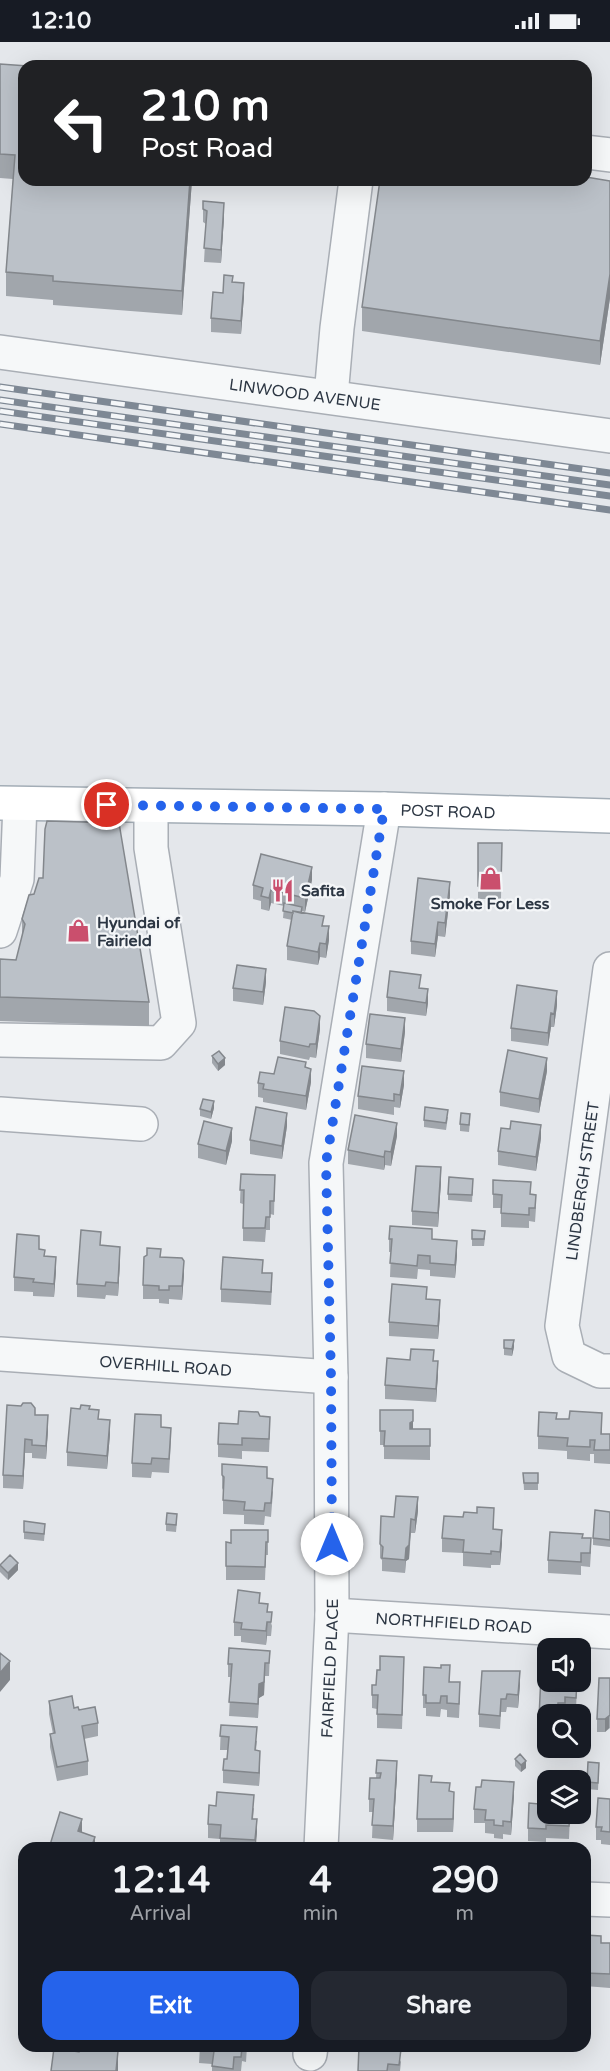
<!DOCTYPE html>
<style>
body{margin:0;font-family:"Varela Round",sans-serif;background:#242831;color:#f1f3f6;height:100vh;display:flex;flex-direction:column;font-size:22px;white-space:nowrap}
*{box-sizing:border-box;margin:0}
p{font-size:20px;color:#9ea1a6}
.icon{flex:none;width:33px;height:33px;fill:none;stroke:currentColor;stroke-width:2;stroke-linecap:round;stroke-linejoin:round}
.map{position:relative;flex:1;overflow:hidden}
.drawer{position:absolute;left:18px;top:1800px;width:573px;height:210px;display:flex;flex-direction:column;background:#171b24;border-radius:18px;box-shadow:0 6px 24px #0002}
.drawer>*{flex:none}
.banner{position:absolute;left:18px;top:18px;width:574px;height:126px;border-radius:18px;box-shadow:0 6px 24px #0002;background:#202124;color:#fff;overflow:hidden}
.fabs{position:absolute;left:537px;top:1596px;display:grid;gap:12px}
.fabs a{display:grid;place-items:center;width:54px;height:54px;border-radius:12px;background:#171b24;box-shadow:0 6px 24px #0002;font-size:30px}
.pin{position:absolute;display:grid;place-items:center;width:51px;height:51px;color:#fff;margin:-26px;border:3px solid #fff;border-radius:50%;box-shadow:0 2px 6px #0007}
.me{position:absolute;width:66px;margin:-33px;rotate:0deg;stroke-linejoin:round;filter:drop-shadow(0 0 4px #0008)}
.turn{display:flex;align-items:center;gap:21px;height:126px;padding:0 24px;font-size:27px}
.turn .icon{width:78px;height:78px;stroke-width:2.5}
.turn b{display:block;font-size:42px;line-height:51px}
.eta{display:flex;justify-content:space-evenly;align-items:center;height:102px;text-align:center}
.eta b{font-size:36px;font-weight:800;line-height:42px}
.cta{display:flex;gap:12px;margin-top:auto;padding:12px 24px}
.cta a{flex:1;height:69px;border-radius:18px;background:#2563eb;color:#fff;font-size:24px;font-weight:800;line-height:69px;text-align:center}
.cta a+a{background:#242831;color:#f1f3f6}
.status{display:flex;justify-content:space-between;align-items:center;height:42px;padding:0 30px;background:#171b24;direction:ltr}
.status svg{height:16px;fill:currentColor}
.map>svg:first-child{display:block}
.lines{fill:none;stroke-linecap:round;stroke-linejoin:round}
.minor-casing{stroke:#a9aeb5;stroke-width:36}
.major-casing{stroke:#a3adb6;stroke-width:36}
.minor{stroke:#f6f8f9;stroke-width:33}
.major{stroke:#fff;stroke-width:33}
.rail-casing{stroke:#7e8894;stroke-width:7}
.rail{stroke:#f4f6f8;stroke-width:4.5;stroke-dasharray:14;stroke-linecap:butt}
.wall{fill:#a1a6ac}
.shaded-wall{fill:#83878c}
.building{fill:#bbc1c8;stroke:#83878c;stroke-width:1.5}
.route{stroke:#2563eb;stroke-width:10;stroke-dasharray:0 18}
.labels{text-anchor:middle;stroke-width:4.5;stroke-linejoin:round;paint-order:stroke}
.street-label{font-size:16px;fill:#2c3643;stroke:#f4f6f8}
.poi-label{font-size:16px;font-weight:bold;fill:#2c3643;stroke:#f4f6f8;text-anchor:start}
</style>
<div class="status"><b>12:10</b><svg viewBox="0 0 49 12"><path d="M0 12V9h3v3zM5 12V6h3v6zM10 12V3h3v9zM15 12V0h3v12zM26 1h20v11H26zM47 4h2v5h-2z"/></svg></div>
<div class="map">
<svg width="610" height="2029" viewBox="0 0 610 2029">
<rect width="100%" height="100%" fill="#e4e7eb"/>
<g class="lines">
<defs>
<g id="minor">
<path d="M586,110L610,113"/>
<path id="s1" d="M0,310L610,394"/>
<path d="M331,354L337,286L356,138"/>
<path d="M0,889L17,837L20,762"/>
<path d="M610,927L562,1284L569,1314L600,1329H610"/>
<path d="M0,998L161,1001L179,981L151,806V764"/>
<path d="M0,1072L141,1082"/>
<path id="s2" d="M0,1312L331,1335"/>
<path id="s3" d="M332,1573L610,1590"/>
<path id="s4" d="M321,1806L332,1573L331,1335L326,1121L384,767"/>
<path d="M585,1857L610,1858"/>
<path d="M310,2012L311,2004"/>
</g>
<g id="major">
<path id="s5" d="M0,761L384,767L610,774"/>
</g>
</defs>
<use href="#minor" class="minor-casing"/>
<use href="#major" class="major-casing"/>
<use href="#minor" class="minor"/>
<use href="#major" class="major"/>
<defs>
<path id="rail" d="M0,345L610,431
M0,358L610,443
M0,369L610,454
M0,382L610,468"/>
</defs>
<use href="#rail" class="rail-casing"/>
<use href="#rail" class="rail"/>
</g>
<path class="wall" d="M0,22L24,138H192L182,273L53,263V258L6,254V230L13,137L0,136Z
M610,139V256L600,323L362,289V265Z
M203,159L224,175L221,221L204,220L206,182L203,180Z
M233,240L244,254L241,292L211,290V276L223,251Z
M478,801H502L501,857H478Z
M312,838L305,870L302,869V871L324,884L329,898L326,916L320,915L318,923L287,918V904L292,878L283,876L284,864L271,861L269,869L261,867V859L253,857V843Z
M450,854L445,895L438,894L435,915L411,912V899Z
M22,877L149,960V984L0,979V917L16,918L22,894Z
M266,940L263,963L233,959V946Z
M421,946L428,961L426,974L387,969V955Z
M557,963L554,985H551L548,1004L511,999V986Z
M320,987L316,1016L310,1015L309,1018L280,1012V999Z
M405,990L401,1020L366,1016V1002Z
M212,1014L225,1023L218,1029L212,1021Z
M306,1026L311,1040L306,1068L263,1060V1056L258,1055V1041L274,1032Z
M547,1029L539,1071L500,1064V1050Z
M404,1043L400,1066L394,1065V1073L358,1067V1054Z
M214,1066L211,1077L200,1074V1067Z
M448,1075L446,1088L424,1085V1078Z
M470,1079L469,1090L460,1089V1082Z
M287,1084L282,1117L250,1112V1098Z
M397,1094L391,1124L385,1123L384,1128L348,1122V1108Z
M541,1096L536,1129L498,1123V1109Z
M232,1099L226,1123L198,1116V1102Z
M241,1132L275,1133L274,1173L270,1172V1188H266L265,1200L243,1199V1162L240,1161Z
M441,1139L438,1185L412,1183V1169Z
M473,1144L472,1160L448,1158V1152Z
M493,1152H531L536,1166L535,1180L529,1179V1186L501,1185V1166H493Z
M472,1188L485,1196L484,1204H472Z
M389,1197H432L457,1213L455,1236L430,1234V1228L418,1227L417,1237L390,1235L391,1210H389Z
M101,1204L120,1218L118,1254L106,1253L105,1257L77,1255V1242Z
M39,1207L56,1228L54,1255L33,1254V1250L14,1249V1235Z
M161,1215L184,1232L182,1258L169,1257V1262L159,1261V1257H143V1243Z
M263,1231L272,1245L271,1263L221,1260V1247Z
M427,1257L440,1272L438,1297L389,1294V1280Z
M504,1298L514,1305L512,1314L504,1313Z
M434,1319L438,1332L436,1360L385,1357V1343Z
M90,1367L110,1392L107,1427L67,1424V1410Z
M380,1368L413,1387H430V1418L384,1417V1403H380Z
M35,1373L48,1387L46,1417L32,1416V1411H25L23,1447L3,1446V1433Z
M260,1374L270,1388L269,1410L242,1409V1417L218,1415V1402L238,1382Z
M557,1377L602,1384V1392H610V1422L594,1421V1412H590V1419L567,1417V1409L538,1407V1394Z
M161,1385L171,1399L169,1431L152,1430L151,1436L132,1435V1421Z
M523,1431H538V1448H524Z
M222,1433L267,1436L273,1450L271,1475L265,1474L264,1483L244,1482V1473L223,1472V1448L222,1446Z
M418,1469L415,1491H411L409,1517L406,1519L405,1531L382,1529V1518L380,1516V1502L394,1475Z
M610,1470V1505L593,1503V1496Z
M177,1479L176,1490L166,1489V1482Z
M494,1480V1487L502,1501L500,1523H491V1526L463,1524V1511L442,1510V1496Z
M45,1488L44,1499L24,1497V1490Z
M268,1488V1513H266L265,1538H226V1500L231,1501Z
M583,1496L591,1510L590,1525L581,1524V1533L548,1531V1518Z
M0,1523L18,1528L8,1538L0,1530Z
M260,1561L268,1570L272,1584L271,1594H267L266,1603L241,1600V1594H234V1580Z
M270,1609L269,1634H265L264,1653L259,1656L258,1676L229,1674L231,1635H228V1622Z
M441,1626L460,1654L459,1676L447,1675V1668L441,1667L440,1675L426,1674V1666H423V1653Z
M404,1628L402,1687L377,1686V1667L372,1666V1643H376Z
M610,1636V1686L605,1690H597V1677Z
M577,1640L576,1669H565V1672H548V1690H539V1676Z
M520,1642L518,1666L507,1665L506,1670H501L500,1687L479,1685V1672Z
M49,1659L74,1666L98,1681V1694L84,1697L88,1719V1733L57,1739L50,1705V1692H53L49,1672Z
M221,1683L257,1699L256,1708L260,1722L259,1744L223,1741V1728L227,1717L228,1708H220Z
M515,1717L526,1726L521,1730L515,1724Z
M377,1718L397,1733L393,1798L372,1796L373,1770H369V1757L376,1736Z
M599,1728L598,1748L587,1747V1740Z
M432,1740L454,1763L453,1790H417V1777Z
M514,1753L511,1793L503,1792V1797L494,1796V1792L485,1791V1781H474V1767Z
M610,1757V1803L601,1802V1798H596V1785Z
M254,1766L253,1777L257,1790L256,1806H220V1797L208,1796V1782Z
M548,1772H570L569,1797L546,1796V1800L528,1799V1786Z
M585,1893L601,1901H610V1946L585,1944Z
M200,2004H247L246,2020L242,2019L241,2029H212V2022L199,2021Z
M359,2004H393V2006L401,2020L400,2029H358Z"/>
<path class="shaded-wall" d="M190,138H192L182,273V249Z
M224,161V175L221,221V208Z
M610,232V256L600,323V299Z
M244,241V254L241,292V279Z
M312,825V838L305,870V856Z
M450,840V854L445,895V881Z
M271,848V861L269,869V856Z
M438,880V894L435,915V902Z
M329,884V898L326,916V902Z
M320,901V915L318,923V910Z
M266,927V940L263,963V950Z
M428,947V961L426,974V961Z
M557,949V963L554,985V972Z
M551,971V985L548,1004V991Z
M320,974V987L316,1016V1002Z
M405,976V990L401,1020V1007Z
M225,1016V1023L218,1029V1022Z
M547,1016V1029L539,1071V1057Z
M311,1027V1040L306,1068V1054Z
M404,1029V1043L400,1066V1053Z
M214,1059V1066L211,1077V1070Z
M287,1071V1084L282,1117V1104Z
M397,1081V1094L391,1124V1110Z
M541,1083V1096L536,1129V1115Z
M232,1086V1099L226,1123V1109Z
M385,1109V1123L384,1128V1115Z
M441,1125V1139L438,1185V1171Z
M457,1199V1213L455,1236V1223Z
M120,1205V1218L118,1254V1241Z
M56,1215V1228L54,1255V1242Z
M184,1219V1232L182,1258V1244Z
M440,1258V1272L438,1297V1284Z
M514,1298V1305L512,1314V1307Z
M438,1319V1332L436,1360V1347Z
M48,1373V1387L46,1417V1404Z
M110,1378V1392L107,1427V1414Z
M413,1379V1393L410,1394V1381Z
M25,1397V1411L23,1447V1434Z
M418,1455V1469L415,1491V1478Z
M411,1477L409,1517L406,1519L405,1531L406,1506Z
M502,1488V1501L500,1523V1510Z
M18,1521V1528L8,1538V1531Z
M268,1562L267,1594L266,1603L267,1570Z
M10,1619V1638L0,1650V1631Z
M265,1621L264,1653L259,1656L258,1676L259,1642Z
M520,1629V1642L518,1666V1653Z
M609,1673V1686L605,1690V1677Z
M260,1709V1722L259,1744V1731Z
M397,1719V1733L393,1798V1784Z
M526,1719V1726L521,1730V1723Z
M514,1740V1753L511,1793V1780Z
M454,1750V1763L453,1790V1777Z
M82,1777V1796L78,1789Z
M257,1777V1790L255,1806V1798Z
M95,1795V1806H91Z
M118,2009V2029H116Z"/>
<path class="building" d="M0,22L28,24H24V138H190L182,249L53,239V234L6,230L15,113L0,112Z
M586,135L610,139V232L600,299L362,265L380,138H586Z
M203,159L224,161L221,208L204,206L207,169L203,167Z
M224,233L233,234L232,240L244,241L241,279L211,276L213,250L223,251Z
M47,779L119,781L149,960L0,955V917L16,918L25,882L22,877L29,853L34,852L39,836H43L45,787Z
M478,801H502L501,844H478Z
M261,812L312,825L305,856L271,848L269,856L261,854L263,846L253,843Z
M418,836L450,840L445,881L438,880L435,902L411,899Z
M284,861L302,865L301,871L293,869V871L283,869Z
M293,869L324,874L322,884H329L326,902L320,901L318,910L287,904Z
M237,923L266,927L263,950L233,946Z
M390,929L421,933L419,946L428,947L426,961L387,955Z
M517,943L557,949L554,972L551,971L548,991L511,986Z
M285,965L314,969L320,974L316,1002H310L309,1005L280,999Z
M370,972L405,976L401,1007L366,1002Z
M508,1008L547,1016L539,1057L500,1050Z
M219,1009L225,1016L218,1022L212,1014Z
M278,1015L306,1020L305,1025L311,1027L306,1054L263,1047L264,1042L258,1041L260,1030L274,1032Z
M362,1024L404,1029L400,1053L394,1052V1059L358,1054Z
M203,1057L214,1059L211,1070L200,1067Z
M256,1065L287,1071L282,1104L250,1098Z
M425,1065L448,1068L446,1081L424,1078Z
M461,1071L470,1072L469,1083L460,1082Z
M355,1073L397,1081L391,1110L385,1109L384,1115L348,1108Z
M204,1079L232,1086L226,1109L198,1102Z
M511,1079L541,1083L536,1115L498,1109L501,1086L510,1087Z
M416,1124L441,1125L438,1171L412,1169Z
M241,1132L275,1133L274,1159H270V1175H266L265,1186H243L244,1148H240Z
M449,1135L473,1137L472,1153L448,1152Z
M493,1138L531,1140L530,1152L536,1153L535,1166H529V1173L501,1171L502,1153L493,1152Z
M390,1184L432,1187V1197L457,1199L455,1223L430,1221V1214L418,1213L417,1224L390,1221L392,1197H389Z
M81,1188L101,1190L100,1203L120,1205L118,1241L106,1240L105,1244L77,1242Z
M472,1188L485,1189L484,1197H472Z
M17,1192L39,1194V1207L45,1208L44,1214L56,1215L54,1242L33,1240L34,1237L14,1235Z
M147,1206L161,1207L160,1215L182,1216L184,1219L182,1244H169V1248H159V1244L143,1243L144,1215L147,1213Z
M223,1215L263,1218L262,1231H272L271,1250L221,1247Z
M392,1242L427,1245L426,1257L440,1258L438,1284L389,1280Z
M504,1298H514L512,1307L504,1306Z
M411,1307L434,1308L433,1319H438L436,1347L385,1343L387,1316L410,1318Z
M23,1361H31L35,1366V1373H48L46,1404L32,1403V1398L25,1397L23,1434L3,1433L7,1363L21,1364Z
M81,1363L90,1364L89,1367L99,1368L98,1377L110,1378L107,1414L67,1410L71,1366L80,1367Z
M380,1368H413V1379L410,1381V1387H430V1404H384L385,1389H380Z
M239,1369L258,1370L260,1374L270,1375L269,1397L242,1396V1403L218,1402L219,1381L238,1382Z
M570,1369L602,1371L601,1392H610V1408H594L595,1398H590V1405L567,1404L568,1396L538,1394L539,1370L557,1371L556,1377H569Z
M135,1372L161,1373V1385L171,1386L169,1417L152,1416L151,1422L132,1421Z
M222,1422L267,1425V1436L273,1437L271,1461H265L264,1469L244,1468L245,1460L223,1458L224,1435L222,1433Z
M523,1431H538V1441H524Z
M396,1454L418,1455L415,1478L411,1477L409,1503L406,1506L405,1518L382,1516L383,1505L380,1502L381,1474L394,1475Z
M477,1465L494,1466L493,1487L502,1488L500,1510L491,1509V1512L463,1510L464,1498L442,1496L444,1474L463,1475L464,1470L477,1471Z
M595,1468L610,1470V1498L593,1496Z
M167,1471L177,1472L176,1483L166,1482Z
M24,1479L45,1482L44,1492L24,1490Z
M231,1488H268V1500H266L265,1525L226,1524V1500L231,1501Z
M550,1490L583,1492L582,1496H591L590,1511H581V1520L548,1518Z
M10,1513L18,1521L8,1531L0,1523Z
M238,1548L260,1551L259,1561L268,1562L267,1570H272L271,1580H267L266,1589L241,1587L242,1581L234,1580Z
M229,1606L270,1609L269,1621H265L264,1640L259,1642L258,1662L229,1660L232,1622H228Z
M0,1611L10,1619L0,1631Z
M380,1614L404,1615L402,1673L377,1672L378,1653H372V1643H376L377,1628H380Z
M441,1623H450L449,1640H460L459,1662L447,1661V1654H441L440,1661H426V1653H423L424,1625L441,1626Z
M482,1629H520L518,1653L507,1652L506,1657H501L500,1674L479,1672Z
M541,1633H548V1640H577L576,1656L565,1655V1661H558L557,1672H548V1677L539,1676Z
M599,1636H610V1673L605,1677H597Z
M72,1654L74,1666L78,1665L79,1668L95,1665L98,1681L82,1684L88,1719L57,1725L50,1692L55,1691L49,1659Z
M221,1683L257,1685L255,1708L260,1709L259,1731L223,1728L224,1717H227L229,1695L220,1694Z
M520,1712L526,1719L521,1723L515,1717Z
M377,1718L397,1719L393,1784L372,1783L374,1757H369L370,1736H380L381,1731H376Z
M588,1720L599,1721L598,1741L587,1740Z
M419,1733L432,1734L431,1740L450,1741L449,1749L454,1750L453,1777H417Z
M482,1738L514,1740L511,1780L503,1779V1784L494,1783V1778H485L486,1768L474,1767L476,1745H481Z
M539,1748L548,1749V1772H570L569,1784L546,1783V1787L528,1786L529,1761L539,1762Z
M217,1750L254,1753L252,1777H257L255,1798L220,1796L221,1783L208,1782L209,1763L216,1764Z
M598,1756L610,1757V1790L601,1789L602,1785H596Z
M60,1770L82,1777L78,1789L95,1795L91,1806H44L46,1801L50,1803Z
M585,1893L601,1894V1901H610V1932L585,1931Z
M80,2004L118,2009L116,2029H118H51L54,2006L79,2010Z
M200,2004H246V2006H242L241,2015H234L233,2027L212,2024L214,2009L199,2007Z
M359,2004H389V2006L401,2007L399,2023L388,2022L387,2029H358Z"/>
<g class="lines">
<path class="route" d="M107,763L384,767L326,1121L331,1335L332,1502"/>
</g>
<defs>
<symbol id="shop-bare" viewBox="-9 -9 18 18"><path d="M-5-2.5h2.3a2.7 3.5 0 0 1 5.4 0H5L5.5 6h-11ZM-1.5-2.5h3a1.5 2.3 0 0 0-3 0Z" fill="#ca4f6d" stroke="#f4f6f8" stroke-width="2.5" paint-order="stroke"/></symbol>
<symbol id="restaurant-bare" viewBox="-9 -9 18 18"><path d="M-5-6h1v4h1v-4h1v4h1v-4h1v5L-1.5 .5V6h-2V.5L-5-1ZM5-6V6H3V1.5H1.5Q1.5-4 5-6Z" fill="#ca4f6d" stroke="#f4f6f8" stroke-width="2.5" paint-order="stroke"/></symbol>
</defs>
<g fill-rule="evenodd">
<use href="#shop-bare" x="474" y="820" width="33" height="33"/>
<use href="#restaurant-bare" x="266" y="832" width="33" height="33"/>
<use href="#shop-bare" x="62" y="872" width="33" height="33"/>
</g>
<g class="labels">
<g class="street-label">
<text dy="6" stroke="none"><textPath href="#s1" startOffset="308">LINWOOD AVENUE</textPath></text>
<text dy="6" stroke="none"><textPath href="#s5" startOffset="448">POST ROAD</textPath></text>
<text transform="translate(582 1139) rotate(-82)" y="6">LINDBERGH STREET</text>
<text dy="6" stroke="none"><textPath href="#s2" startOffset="166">OVERHILL ROAD</textPath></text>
<text dy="6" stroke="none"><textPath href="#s3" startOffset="122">NORTHFIELD ROAD</textPath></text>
<text dy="6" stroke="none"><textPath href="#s4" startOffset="180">FAIRFIELD PLACE</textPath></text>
</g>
<g class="poi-label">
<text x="301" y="854">Safita</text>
<text x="490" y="867" text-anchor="middle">Smoke For Less</text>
<text x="97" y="886">Hyundai of<tspan x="97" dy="18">Fairield</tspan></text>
</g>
</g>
</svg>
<div class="fabs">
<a><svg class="icon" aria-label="sound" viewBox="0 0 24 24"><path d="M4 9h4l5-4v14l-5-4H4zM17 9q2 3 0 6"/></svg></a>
<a><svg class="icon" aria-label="search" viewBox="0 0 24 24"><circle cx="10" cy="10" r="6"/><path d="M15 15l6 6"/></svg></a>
<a><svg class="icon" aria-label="layers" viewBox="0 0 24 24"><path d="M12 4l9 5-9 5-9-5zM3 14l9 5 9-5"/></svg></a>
</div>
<div class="pin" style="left:107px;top:763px;background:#d93025"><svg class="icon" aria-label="arrive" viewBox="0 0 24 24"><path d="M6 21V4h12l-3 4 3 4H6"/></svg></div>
<svg class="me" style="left:332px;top:1502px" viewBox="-20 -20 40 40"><circle r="19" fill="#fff"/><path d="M0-13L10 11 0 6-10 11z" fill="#2563eb"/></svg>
<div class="banner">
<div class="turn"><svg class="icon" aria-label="left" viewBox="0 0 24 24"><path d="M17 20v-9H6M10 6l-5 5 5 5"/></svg><div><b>210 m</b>Post Road</div></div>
</div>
<section class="drawer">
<div class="eta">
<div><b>12:14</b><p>Arrival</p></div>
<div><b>4</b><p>min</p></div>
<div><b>290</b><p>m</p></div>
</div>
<div class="cta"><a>Exit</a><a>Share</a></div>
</section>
</div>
